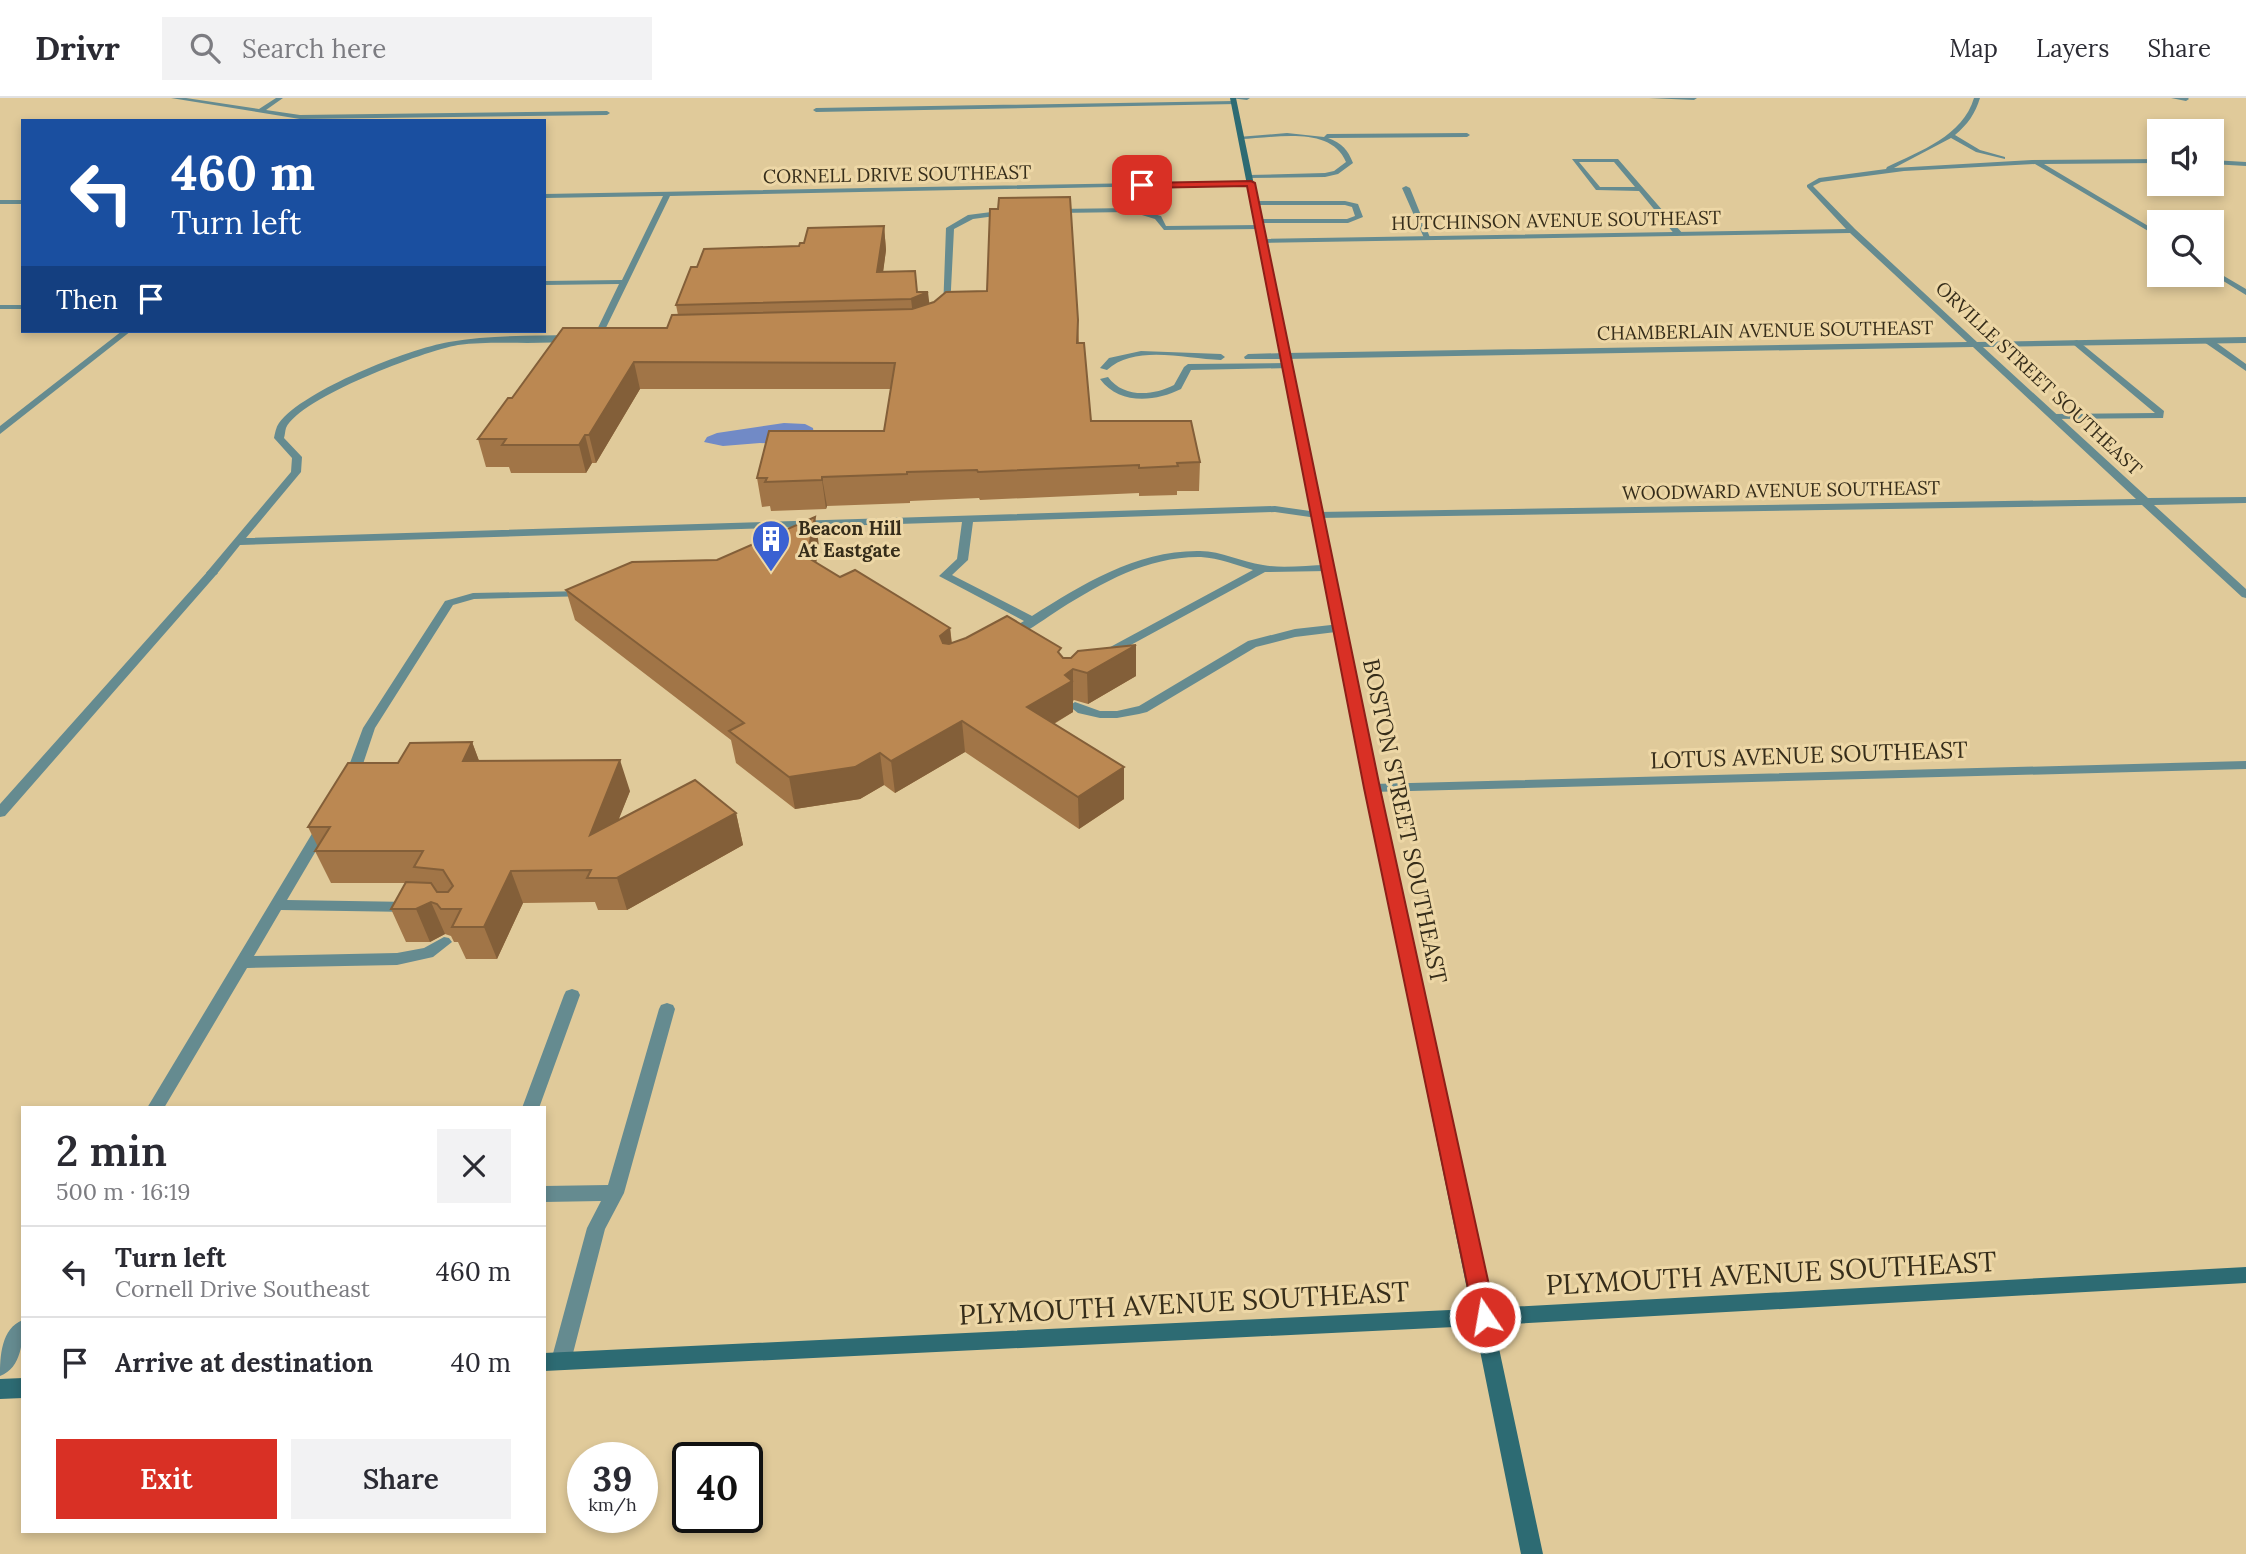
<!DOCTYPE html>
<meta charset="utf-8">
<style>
body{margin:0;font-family:Lora,serif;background:#f2f2f3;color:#2b2b33;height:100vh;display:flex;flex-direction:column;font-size:26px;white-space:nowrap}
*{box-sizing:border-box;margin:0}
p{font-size:23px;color:#7c7c81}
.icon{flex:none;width:38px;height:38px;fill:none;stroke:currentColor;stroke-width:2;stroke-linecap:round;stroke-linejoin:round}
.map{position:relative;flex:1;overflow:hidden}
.side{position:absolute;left:21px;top:1008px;width:525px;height:427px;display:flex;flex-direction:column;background:#fff;border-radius:0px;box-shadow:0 4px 10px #0003}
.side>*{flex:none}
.banner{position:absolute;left:21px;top:21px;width:525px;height:214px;border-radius:0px;box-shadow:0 4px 10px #0003;background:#1a4fa0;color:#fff;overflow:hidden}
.tools{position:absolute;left:2147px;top:21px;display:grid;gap:14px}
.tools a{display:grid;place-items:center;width:77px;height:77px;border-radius:0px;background:#fff;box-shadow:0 4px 10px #0003;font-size:35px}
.speed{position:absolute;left:567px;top:1344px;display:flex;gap:14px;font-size:35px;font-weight:700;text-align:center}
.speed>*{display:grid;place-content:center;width:91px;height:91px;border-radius:50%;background:#fff;box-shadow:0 4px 10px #0003;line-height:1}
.speed small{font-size:18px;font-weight:400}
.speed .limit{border:4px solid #111;border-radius:10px;background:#fff;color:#111}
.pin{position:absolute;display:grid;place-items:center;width:60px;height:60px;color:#fff;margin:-30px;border-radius:14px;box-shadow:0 4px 10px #0006}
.me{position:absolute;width:77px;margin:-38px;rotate:348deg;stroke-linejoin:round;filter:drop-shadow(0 0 5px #0008)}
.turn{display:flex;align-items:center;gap:24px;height:147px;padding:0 35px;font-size:32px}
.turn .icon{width:91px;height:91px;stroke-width:2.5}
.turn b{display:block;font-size:49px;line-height:60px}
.then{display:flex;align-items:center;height:66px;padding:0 35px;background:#0003;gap:14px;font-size:26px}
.round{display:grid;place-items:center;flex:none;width:74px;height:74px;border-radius:0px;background:#f2f2f3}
.overview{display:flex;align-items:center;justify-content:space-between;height:119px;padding:0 35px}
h1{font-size:42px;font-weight:600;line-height:52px}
.cta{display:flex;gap:14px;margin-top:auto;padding:14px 35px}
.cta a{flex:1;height:80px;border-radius:0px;background:#d93025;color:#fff;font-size:28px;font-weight:600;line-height:80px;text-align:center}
.cta a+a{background:#f2f2f3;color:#2b2b33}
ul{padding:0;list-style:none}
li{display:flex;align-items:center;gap:21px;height:91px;padding:0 35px;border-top:2px solid #e1e1e2}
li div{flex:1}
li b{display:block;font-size:26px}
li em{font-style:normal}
header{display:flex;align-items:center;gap:42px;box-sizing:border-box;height:98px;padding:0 35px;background:#fff;border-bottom:2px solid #e1e1e2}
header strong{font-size:33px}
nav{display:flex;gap:38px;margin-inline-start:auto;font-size:24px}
.search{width:490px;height:63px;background:#f2f2f3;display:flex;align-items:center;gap:18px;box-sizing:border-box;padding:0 24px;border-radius:0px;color:#7c7c81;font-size:26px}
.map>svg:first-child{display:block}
.water{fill:#718ac6}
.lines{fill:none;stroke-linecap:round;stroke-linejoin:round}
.lane{fill:#658b90;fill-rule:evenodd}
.street{fill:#658b90;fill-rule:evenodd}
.secondary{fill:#2d6b73;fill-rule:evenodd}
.wall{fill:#a17547}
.shaded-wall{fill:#835f39}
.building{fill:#bb8852;stroke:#835f39;stroke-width:2}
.route{fill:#d93025;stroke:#8d1f18;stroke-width:2}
.labels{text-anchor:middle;stroke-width:6;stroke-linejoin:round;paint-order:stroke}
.far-street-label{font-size:19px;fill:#362d1a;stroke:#edd7a6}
.far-poi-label{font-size:19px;font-weight:bold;fill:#362d1a;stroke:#edd7a6;text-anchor:start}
.street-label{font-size:23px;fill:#362d1a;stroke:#edd7a6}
.near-street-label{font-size:28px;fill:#362d1a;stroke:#edd7a6}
</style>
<header>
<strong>Drivr</strong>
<div class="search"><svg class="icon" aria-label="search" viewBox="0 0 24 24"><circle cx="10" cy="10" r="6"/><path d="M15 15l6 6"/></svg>Search here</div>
<nav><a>Map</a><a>Layers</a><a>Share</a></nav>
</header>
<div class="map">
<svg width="2246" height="1456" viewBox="0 0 2246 1456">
<rect width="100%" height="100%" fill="#e0ca9a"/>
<path class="water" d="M784,325L805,326L813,330L814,337L796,347L760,345L723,348L704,344L707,339L717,335Z"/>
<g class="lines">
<path class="lane" d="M1287,35L1324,39L1327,36L1467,35L1470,37L1467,39L1328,40C1342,45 1348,52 1353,65L1338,76L1325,79L1247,80L1249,77L1325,75L1334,73L1346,64C1331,27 1274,40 1241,41L1238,39Z
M1572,61H1618L1683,136L1676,138L1639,93L1596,92ZM1579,64H1614L1635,89H1600Z
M1406,88L1410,90L1431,142L1424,140L1402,90Z
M1254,103H1345L1358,106L1363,119L1348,125H1257L1253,123L1254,121H1347L1355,118L1352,109L1345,107H1251Z
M1133,110L1161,118L1166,128L1259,127L1263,129L1259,131L1164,132L1155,121L1132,114L1055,115L1051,113L1055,111Z
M1007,112L1011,114L1010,116L973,121L954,131L950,211L943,213L946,130L968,117Z
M573,237L576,238V242C537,248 497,242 458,247C424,253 301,299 286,330C285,333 285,337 284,340L302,359L301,374L246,440L1275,408L1317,414L1322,417L1317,420L1275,414L973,424L968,462L952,477L1032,518C1083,486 1137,452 1200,453C1222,453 1241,464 1263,467C1283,471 1307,467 1327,467L1333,470L1327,473L1265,474L1105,561L1099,557L1101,554L1253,472C1236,467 1219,460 1201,459C1149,458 1103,484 1060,511C1044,521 1027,535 1009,541L1005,540V534L1024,523L939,478L957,461L962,424L240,447L216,477H208L206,475L291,374L292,360L274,340C275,335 276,329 279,325C304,292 408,251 449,244C490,237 532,238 573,237Z
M2204,240H2210L2246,266V273L2204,244Z
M2077,242L2164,313L2163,320L2052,321V317L2055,316L2155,315L2074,247V243Z
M1141,253L1221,256L1225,259L1221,262C1186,261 1135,246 1107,272L1100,270L1109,260Z
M1248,256L1285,255L1289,258L1285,261H1245L1244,259Z
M1287,265L1291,268L1290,270L1191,272L1181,291C1155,304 1119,307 1100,281L1108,279C1123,300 1153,298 1174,287L1184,269L1188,266Z
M586,493L590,494V498L474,501L453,507L375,630L358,681L351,685L346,684L344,681L363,630L445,503L473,495Z
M1340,526L1344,527V533L1295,539L1256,549L1147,614L1139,616L1117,620H1100L1078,615L1069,608L1075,604L1100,613H1117L1139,608L1248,543L1295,531Z
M323,724L330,729L287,802L411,804L416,805L418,809L416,813L411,814L281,812L254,858L397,855L424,850L444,839L449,840L452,844L433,859L397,867L247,870L164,1010H147L316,729Z
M572,891L578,893L580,897L539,1010H522L564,897L566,893Z
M667,905L673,907L675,911L624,1095L605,1131L571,1263L568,1270L561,1272L554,1270L551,1263L587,1130L601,1103L544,1104V1088L608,1087L659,911L661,907Z
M23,1222C23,1242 22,1270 0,1278C0,1259 1,1230 23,1222Z"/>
<path class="street" d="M171,0H186L259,11L276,0H283L266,12L300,17L607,13L610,15L607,17L300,21Z
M1230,0H1250L1247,2Z
M1649,0H1697L1694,2Z
M1974,0H1980C1975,16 1968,26 1955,37L1980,52L2005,59V61L1976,54L1951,40L1894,70L2032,62L2160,61V65L2044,66L2160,135V140L2035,66L1904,73L1821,84L1813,88L1855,131L1977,244L2246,239V245L1983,249L2148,400L2246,399V405L2154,407L2246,491V500L2242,499L2142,407L1317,420L1312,417L1317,414L2136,401L1973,249L1285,261L1281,258L1285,255L1967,244L1850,135L1261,145L1257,143L1261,141L1846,131L1807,89V87L1819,80L1886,71L1887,69C1920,53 1963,38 1974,0Z
M2171,0H2188L2189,1L2186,3Z
M1234,3L1236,6L816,14L813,12L816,10Z
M2212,62L2246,64V68L2212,66Z
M1251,83L1253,86L670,98L600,242L593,240L619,186L544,187V183L622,182L663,98L544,100V96Z
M0,102H23V106H0Z
M2212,171L2246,191V197L2212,176Z
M0,207H23V211H0Z
M122,233H131L0,336V328Z
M212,472L218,475L216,477L5,718L0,719V706L208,473Z
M2246,663V671L1372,694L1365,690L1372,686Z"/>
<path class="secondary" d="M1230,0H1236L1379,690L1490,1210L2246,1169V1185L1494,1227L1543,1456H1521L1475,1228L544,1273V1255L1471,1211L1365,690Z
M23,1280V1300L0,1301V1281Z"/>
</g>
<path class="wall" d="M884,128L886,152L883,173L917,194L929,206L1078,222L1079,245L1091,323L1200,364L1199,393H1177V397L1139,398V395L980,402L979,400L910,403V405L827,408L826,411L771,413L770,408L762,409L757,380L884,333L891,291H640L596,365H592L586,375H511L509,369H486L478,341L512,300L667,230L678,217L676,207L697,169L799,148L804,145Z
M819,448L816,465L840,479L950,530L952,545L1061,557L1063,560H1071L1136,547V578L1088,606L1074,602L1073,603V614L1054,626L1124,669V701L1079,731L965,654L895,695L884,687L860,701L795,711L736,665L731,642L575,522L566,492L717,462Z
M472,644L479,663L630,693L618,722L736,715L743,747L627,812H598L595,804L523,805L497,861H466L458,844H454L451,838L445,836L430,844H406L391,811L406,785H331L315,753L318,749L308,729L398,665Z"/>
<path class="shaded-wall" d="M884,128L886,152L880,198L877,174Z
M928,194L931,219L914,226L911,201Z
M634,264L640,291L596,365L589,337Z
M585,337L592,365L586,375L579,347Z
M822,379L827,408L826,411L822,382Z
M815,419L819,448L812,489L807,459Z
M950,530L953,561L940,538Z
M1136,547V578L1088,606L1087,575Z
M1073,571V614L1029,640L1027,609Z
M962,623L965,654L895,695L891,663Z
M472,644L484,676L463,663Z
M880,655L884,687L860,701L795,711L789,679Z
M620,662L630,693L600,769L590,737Z
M1124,669V701L1079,731L1078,699Z
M736,715L743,747L627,812L617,780Z
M511,773L523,805L497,861L484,829Z
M431,804L445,836L430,844L416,811Z"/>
<path class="building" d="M1070,99L1078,222L1077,245H1084L1091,323H1191L1200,364L1177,365L1178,368L1139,370V367L978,374L977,372L907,374V376L822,379V382L765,384L767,380H757L769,333H884L895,265L634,264L589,337H585L579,347H502L506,341H478L508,300H512L563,230H667L672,217L912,211L934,204L946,194L987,193L990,111H998L999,100Z
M884,128L877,174L915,173L917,194H928L911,201L676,207L691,169H697L704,151L799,148L800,145H804L808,130Z
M815,419L807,459L840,479L855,472L950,530L940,538L943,545L949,546L966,540L1007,518L1061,550L1058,554L1063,560H1071L1078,553L1136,547L1087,575L1073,571L1065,577L1072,583L1027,609L1124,669L1078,699L962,623L891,663L880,655L855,669L789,679L729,633L744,625L566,492L632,464L717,462Z
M472,644L463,663L620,662L590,737L695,682L736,715L617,780H587L591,772L511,773L484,829H452L461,811H441L437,806L431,804L416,811H391L406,784L431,785L437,794H448L453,788L443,772L414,769L423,753H315L330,729H308L348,665H398L410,645Z"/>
<path class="route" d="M1251,83L1255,85L1380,690L1496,1219L1492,1226L1485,1229L1477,1226L1474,1219L1364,690L1247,88L1142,90L1138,87L1142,85Z"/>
<defs>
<symbol id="building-pin" viewBox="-11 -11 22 30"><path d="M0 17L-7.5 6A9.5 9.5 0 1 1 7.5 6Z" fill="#3a61d2" stroke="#edd7a6"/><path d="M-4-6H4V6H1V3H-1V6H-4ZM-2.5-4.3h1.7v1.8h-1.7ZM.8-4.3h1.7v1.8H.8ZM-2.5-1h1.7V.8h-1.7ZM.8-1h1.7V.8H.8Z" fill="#fff"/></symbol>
</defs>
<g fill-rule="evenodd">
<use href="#building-pin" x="749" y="419" width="44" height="60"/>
</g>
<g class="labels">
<g class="far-street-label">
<text transform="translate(897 76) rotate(-1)" y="7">CORNELL DRIVE SOUTHEAST</text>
<text transform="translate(1556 122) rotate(-1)" y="7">HUTCHINSON AVENUE SOUTHEAST</text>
<text transform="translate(1765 232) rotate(-1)" y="7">CHAMBERLAIN AVENUE SOUTHEAST</text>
<text transform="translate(2039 280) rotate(43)" y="7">ORVILLE STREET SOUTHEAST</text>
<text transform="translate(1781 392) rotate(-1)" y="7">WOODWARD AVENUE SOUTHEAST</text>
</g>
<g class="far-poi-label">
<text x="798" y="437">Beacon Hill<tspan x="798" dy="22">At Eastgate</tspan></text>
</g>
<g class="street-label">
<text transform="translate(1809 657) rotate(-2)" y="8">LOTUS AVENUE SOUTHEAST</text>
<text transform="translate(1405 723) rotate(78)" y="8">BOSTON STREET SOUTHEAST</text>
</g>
<g class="near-street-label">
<text transform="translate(1771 1175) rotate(-3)" y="10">PLYMOUTH AVENUE SOUTHEAST</text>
<text transform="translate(1184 1205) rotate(-3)" y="10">PLYMOUTH AVENUE SOUTHEAST</text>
</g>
</g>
</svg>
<div class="tools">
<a><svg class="icon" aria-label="sound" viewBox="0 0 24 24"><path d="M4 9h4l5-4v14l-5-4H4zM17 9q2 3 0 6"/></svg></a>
<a><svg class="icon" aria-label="search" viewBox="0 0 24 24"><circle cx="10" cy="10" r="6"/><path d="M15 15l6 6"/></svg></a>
</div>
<div class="speed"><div>39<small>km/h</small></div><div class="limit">40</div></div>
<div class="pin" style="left:1142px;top:87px;background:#d93025"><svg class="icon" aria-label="arrive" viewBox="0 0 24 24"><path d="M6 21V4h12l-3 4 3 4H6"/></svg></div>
<svg class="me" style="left:1485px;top:1219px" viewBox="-20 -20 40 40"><circle r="17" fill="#d93025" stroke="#fff" stroke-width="3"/><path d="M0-11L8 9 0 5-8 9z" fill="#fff"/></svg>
<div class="banner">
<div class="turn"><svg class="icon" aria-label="left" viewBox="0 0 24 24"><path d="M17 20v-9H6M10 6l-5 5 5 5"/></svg><div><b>460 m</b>Turn left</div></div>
<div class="then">Then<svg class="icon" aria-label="arrive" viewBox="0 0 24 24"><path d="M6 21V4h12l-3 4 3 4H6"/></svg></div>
</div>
<section class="side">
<div class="overview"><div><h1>2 min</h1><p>500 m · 16:19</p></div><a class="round"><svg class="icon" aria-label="close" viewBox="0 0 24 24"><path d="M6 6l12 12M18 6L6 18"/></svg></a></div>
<ul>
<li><svg class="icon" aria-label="left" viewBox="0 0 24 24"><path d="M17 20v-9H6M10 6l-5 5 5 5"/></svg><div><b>Turn left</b><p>Cornell Drive Southeast</p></div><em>460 m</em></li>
<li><svg class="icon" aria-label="arrive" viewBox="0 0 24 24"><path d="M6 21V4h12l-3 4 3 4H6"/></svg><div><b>Arrive at destination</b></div><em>40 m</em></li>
</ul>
<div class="cta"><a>Exit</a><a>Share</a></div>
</section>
</div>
